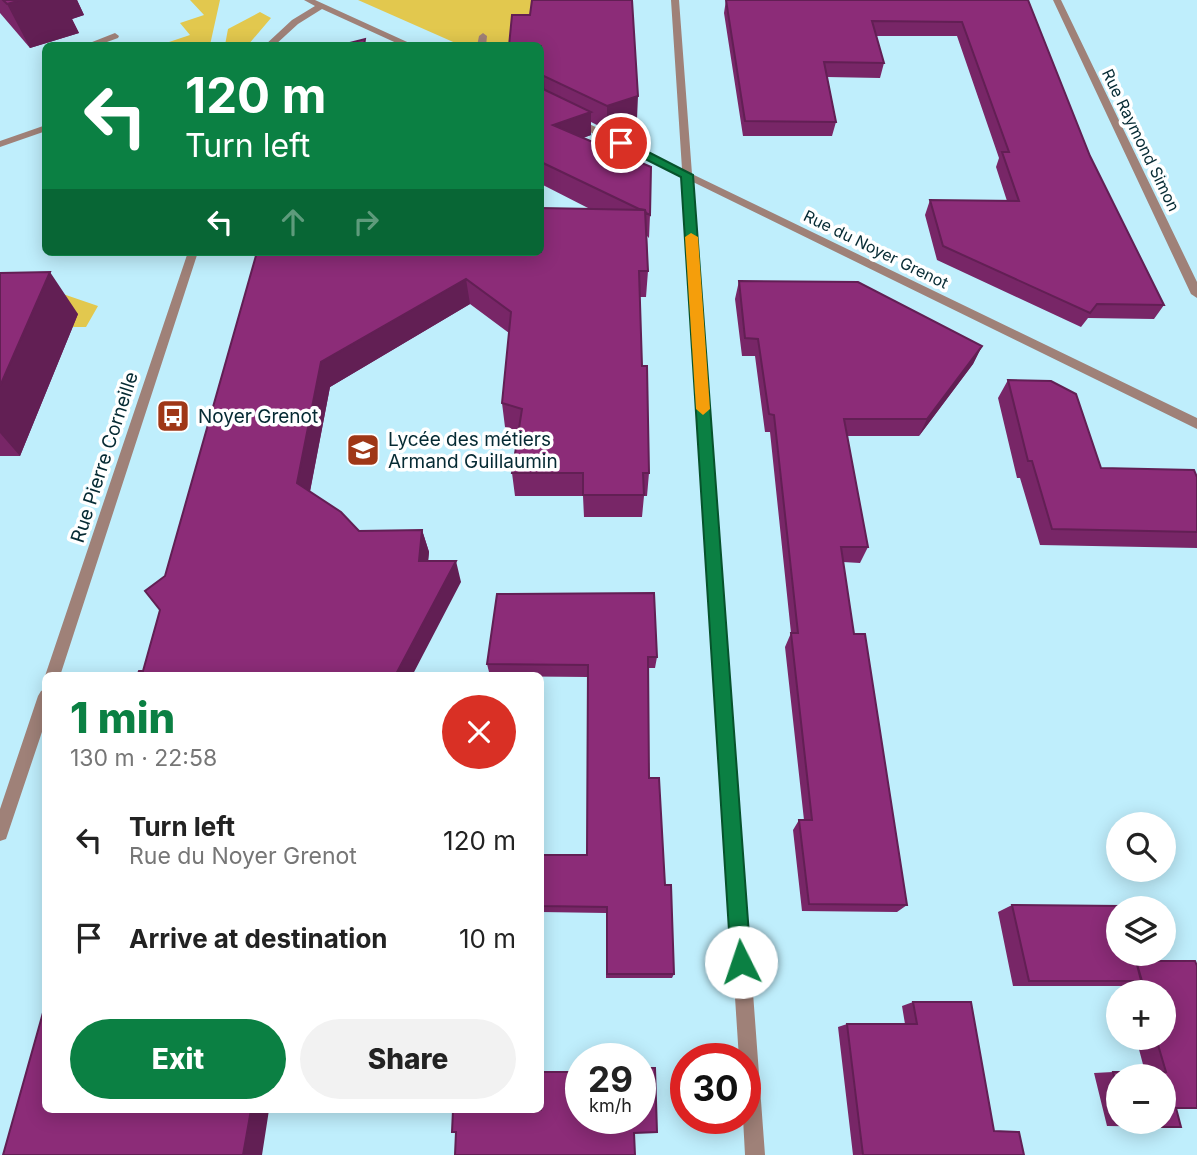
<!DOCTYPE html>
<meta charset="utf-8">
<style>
body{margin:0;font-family:Inter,sans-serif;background:#f2f2f2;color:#222;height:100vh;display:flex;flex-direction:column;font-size:26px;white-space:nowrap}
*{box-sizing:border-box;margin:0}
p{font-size:23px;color:#767676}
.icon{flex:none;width:38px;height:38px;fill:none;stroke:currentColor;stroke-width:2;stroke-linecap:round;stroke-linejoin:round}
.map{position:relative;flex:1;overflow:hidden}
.panel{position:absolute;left:42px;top:672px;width:502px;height:441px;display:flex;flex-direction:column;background:#fff;border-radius:10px;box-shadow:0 4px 18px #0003}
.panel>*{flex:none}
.guide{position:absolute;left:42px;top:42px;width:502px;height:214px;border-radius:10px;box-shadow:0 4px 18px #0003;background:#0b8043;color:#fff;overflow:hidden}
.tools{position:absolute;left:1106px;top:812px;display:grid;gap:14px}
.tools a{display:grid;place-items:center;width:70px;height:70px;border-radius:50%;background:#fff;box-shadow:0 4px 18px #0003;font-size:35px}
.speed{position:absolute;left:565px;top:1043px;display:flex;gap:14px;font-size:35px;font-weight:700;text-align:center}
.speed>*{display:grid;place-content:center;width:91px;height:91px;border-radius:50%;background:#fff;box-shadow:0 4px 18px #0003;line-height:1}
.speed small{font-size:18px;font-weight:400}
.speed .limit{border:10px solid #d22;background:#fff;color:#111}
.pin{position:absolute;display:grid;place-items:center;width:60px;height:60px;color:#fff;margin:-30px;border:4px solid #fff;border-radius:50%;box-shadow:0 2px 7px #0007}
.me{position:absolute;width:77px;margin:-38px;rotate:356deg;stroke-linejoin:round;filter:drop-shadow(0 0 5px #0008)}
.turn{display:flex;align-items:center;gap:24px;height:147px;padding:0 28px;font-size:32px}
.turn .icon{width:91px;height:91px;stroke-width:2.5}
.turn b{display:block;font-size:49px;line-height:60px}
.lanes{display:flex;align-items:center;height:66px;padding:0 28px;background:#0003;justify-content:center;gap:35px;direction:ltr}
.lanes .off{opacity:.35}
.round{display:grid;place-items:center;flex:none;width:74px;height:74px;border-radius:37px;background:#f2f2f2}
.head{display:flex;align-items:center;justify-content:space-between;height:119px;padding:0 28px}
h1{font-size:42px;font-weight:800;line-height:52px;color:#0b8043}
.primary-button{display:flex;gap:14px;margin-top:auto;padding:14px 28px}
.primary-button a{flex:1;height:80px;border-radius:42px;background:#0b8043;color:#fff;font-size:28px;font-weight:800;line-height:80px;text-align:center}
.primary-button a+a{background:#f2f2f2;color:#222}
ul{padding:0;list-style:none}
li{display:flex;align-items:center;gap:21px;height:98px;padding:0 28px}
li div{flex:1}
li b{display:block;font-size:26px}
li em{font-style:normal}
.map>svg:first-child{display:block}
.green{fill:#e2c84e}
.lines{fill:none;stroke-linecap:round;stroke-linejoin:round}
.service{fill:#9f8178;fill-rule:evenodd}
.minor{fill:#9f8178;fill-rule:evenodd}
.wall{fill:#782667;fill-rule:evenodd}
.shaded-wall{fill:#621f54}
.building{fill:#8c2c78;stroke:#621f54;stroke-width:2}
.route{fill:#0b8043;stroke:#07532c;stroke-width:2}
.slow{fill:#f59e0b}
.labels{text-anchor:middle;stroke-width:7;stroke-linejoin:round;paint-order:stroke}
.far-street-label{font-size:16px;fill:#052a33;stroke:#fff}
.poi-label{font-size:19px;fill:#052a33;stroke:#fff;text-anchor:start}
.street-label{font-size:19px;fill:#052a33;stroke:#fff}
</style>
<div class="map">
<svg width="1197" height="1155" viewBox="0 0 1197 1155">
<rect width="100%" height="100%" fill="#bfeefc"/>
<path class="green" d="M190,0H220L210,45H160L190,35L180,23L204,15Z
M358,0H536L533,45H460Z
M260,12L271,18L248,45H225L228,29Z
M63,294L98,306L86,327H47L20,315L41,298Z"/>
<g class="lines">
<path class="service" d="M115,33L119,36L118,38L96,46H82Z
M483,33L487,36L486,46H477L479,36Z"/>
<path class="minor" d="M304,0H315L416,46H403L322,9L298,24L274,46H264L292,20L315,6Z
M671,0H679L692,174L1197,418V429L693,182L765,1155H745L743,1118H746V1059H739L682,177L541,108V101L544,102L682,169Z
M1053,0H1061L1197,282V298L1191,294Z
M46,125V131L0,147V141Z
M188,252H198L60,676H46V678L45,676Z
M46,689V720L8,833L6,839L0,841V809L38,696L41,691Z"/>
</g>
<path class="wall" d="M0,0H77L84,15L72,19L79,33L30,48L0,13Z
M726,0H1028L1090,156L1164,305L1154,319L1088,318L1081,327L937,260L925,215L930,200L1007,201L996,167L999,158L957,36H876L884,63L880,78L827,77L836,122L832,136H743L724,13Z
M541,46L637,119L607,130L591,122V135L583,138L650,215L649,238L647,236L648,271L646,297H640L642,366L649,473L647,496H644L642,517H584L583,496H515L512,473L518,431L505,427L502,403L509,333L470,304L330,387L310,492L359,531L422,530L429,552L428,561L461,582L143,671L160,610L165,576L257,252L590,209L541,184Z
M0,273L78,314L20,456H0Z
M739,281L982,346L973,364L919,436H847L868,547L860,563L843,562L854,634L907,905L897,912L802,911L793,830L799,820H804L785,647L791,633L770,432H765L755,356H742L735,299Z
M1008,380L1101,468L1197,477V548L1040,545L1020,478H1017L998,398Z
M657,657L655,668H648L649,778L665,885L674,974L672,978H606V913L541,912V855H587L588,677L490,676L487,664Z
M1012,905L1121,906V908H1118V954H1134L1136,961H1195L1197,966V1109H1176L1181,1127L1107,1126L1094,1073L1113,1072H1145L1136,1038H1164V992H1124L1123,986H1013L998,912ZM1118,1076H1164V1122H1118Z
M913,1002L994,1131L1024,1155H853L838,1027L847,1024H905L902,1006Z"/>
<path class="shaded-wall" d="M21,0H77L84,15L72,19L79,33L30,48L7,4Z
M544,76L545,100H541V77Z
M638,96L637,119L607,130V106Z
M591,112V135L554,148L553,125Z
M50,272L78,314L20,456L0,433V386Z
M466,279L470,304L330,387L307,506L297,483L321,362Z
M982,346L973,364L919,436L927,419Z
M422,530L429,552L426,582L419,561Z
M456,561L461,582L412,676H395Z
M251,1110H269L262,1155H243Z"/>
<path class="building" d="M3,0H21L7,4Z
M532,0H632L638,96L607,106L544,76L541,77V46H509L512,15H530Z
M726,0H1028L1090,156L1164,305L1097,304L1090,313L943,246L930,200L1019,201L1002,152H1009L962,22L872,21L884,63L824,62L836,122L745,121Z
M365,39L364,46H338Z
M541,88L591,112L553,125L651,167L650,215L646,213L645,210L639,209L541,162Z
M541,208L645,210L648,271H639L642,366H647L649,473H643L644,495H583V473H512L522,409L502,403L511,312L466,279L321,362L297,483L341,512L359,531L422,530L419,561H456L395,676H137L139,671H143L160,610L145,591L165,576L257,252H541Z
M50,272L0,386V273Z
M739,281L858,282L982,346L927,419H844L868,547H841L854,634H865L907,905L809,904L799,820H812L791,633H798L774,415L769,414L758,339L745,338Z
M1008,380L1051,381L1076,394L1101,468L1194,470L1197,477V532L1052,529L1032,461H1028Z
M654,593L657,657H648L649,778H659L665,885H671L674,974H607V907L541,906V855H587L588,665L487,664L497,594Z
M1012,905L1121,906V908H1118V954H1134L1142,981H1029Z
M1136,961H1195L1197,966V1108H1176L1181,1127H1127L1125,1122H1164V1076H1118V1094L1113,1072H1166L1156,1038H1164V992H1144Z
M46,1002V1110H251L243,1155H3Z
M913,1002H971L994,1131L1019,1132L1024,1155H863L847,1024H917Z
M640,1068H655L657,1132L634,1133L635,1155H455L456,1132H452L453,1110H541V1072H581V1118H640Z"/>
<path class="route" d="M617,140H625L693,175L751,962L748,969L741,972L734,969L731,962L681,177L617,145Z"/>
<path class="slow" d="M691,233L698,237L710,409L703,415L696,409L685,237Z"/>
<defs>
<symbol id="bus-square" viewBox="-11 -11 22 22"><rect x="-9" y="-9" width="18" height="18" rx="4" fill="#9f3717" stroke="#fff"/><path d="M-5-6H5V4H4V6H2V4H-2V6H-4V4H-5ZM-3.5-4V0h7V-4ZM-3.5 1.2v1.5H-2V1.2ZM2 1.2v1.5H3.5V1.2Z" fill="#fff"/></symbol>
<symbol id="school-square" viewBox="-11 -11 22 22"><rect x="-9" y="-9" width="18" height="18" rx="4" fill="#9f3717" stroke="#fff"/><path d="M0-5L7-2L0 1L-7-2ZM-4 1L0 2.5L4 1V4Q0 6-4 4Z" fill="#fff"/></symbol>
</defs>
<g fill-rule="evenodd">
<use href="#bus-square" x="154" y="397" width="38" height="38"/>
<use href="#school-square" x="344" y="431" width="38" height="38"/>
</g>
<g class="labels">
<g class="far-street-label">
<text transform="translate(1141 140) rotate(64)" y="6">Rue Raymond Simon</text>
<text transform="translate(876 249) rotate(26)" y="6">Rue du Noyer Grenot</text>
</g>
<g class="poi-label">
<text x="198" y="423">Noyer Grenot</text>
<text x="388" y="446">Lycée des métiers<tspan x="388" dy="22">Armand Guillaumin</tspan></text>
</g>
<g class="street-label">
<text transform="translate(104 457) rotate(-72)" y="7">Rue Pierre Corneille</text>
</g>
</g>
</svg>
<div class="tools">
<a><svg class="icon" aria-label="search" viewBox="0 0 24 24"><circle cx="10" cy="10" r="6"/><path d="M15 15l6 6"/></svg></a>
<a><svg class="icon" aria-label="layers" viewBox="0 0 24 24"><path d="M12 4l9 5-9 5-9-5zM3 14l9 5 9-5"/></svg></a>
<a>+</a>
<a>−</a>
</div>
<div class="speed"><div>29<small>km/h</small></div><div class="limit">30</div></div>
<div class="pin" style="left:621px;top:143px;background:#d93025"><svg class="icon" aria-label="arrive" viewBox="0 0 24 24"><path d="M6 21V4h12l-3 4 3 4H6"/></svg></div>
<svg class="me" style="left:741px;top:962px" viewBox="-20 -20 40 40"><circle r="19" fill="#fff"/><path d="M0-13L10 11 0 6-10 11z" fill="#0b8043"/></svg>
<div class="guide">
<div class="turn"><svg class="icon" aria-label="left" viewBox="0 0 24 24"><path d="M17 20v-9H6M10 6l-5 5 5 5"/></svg><div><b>120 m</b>Turn left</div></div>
<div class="lanes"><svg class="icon" aria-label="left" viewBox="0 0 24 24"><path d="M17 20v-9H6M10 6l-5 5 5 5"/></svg><svg class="icon off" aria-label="ahead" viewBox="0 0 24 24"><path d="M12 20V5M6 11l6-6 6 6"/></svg><svg class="icon off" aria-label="right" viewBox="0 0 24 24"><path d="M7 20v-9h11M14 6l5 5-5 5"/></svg></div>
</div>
<section class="panel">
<div class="head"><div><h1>1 min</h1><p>130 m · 22:58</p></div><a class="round" style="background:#d93025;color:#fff"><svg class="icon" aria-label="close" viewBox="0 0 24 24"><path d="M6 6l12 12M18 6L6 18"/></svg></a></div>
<ul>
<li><svg class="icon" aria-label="left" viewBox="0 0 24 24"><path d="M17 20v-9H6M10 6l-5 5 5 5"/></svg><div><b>Turn left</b><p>Rue du Noyer Grenot</p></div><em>120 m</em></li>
<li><svg class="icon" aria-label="arrive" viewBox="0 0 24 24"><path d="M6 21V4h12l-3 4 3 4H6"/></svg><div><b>Arrive at destination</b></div><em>10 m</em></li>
</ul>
<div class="primary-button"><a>Exit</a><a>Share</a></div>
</section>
</div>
